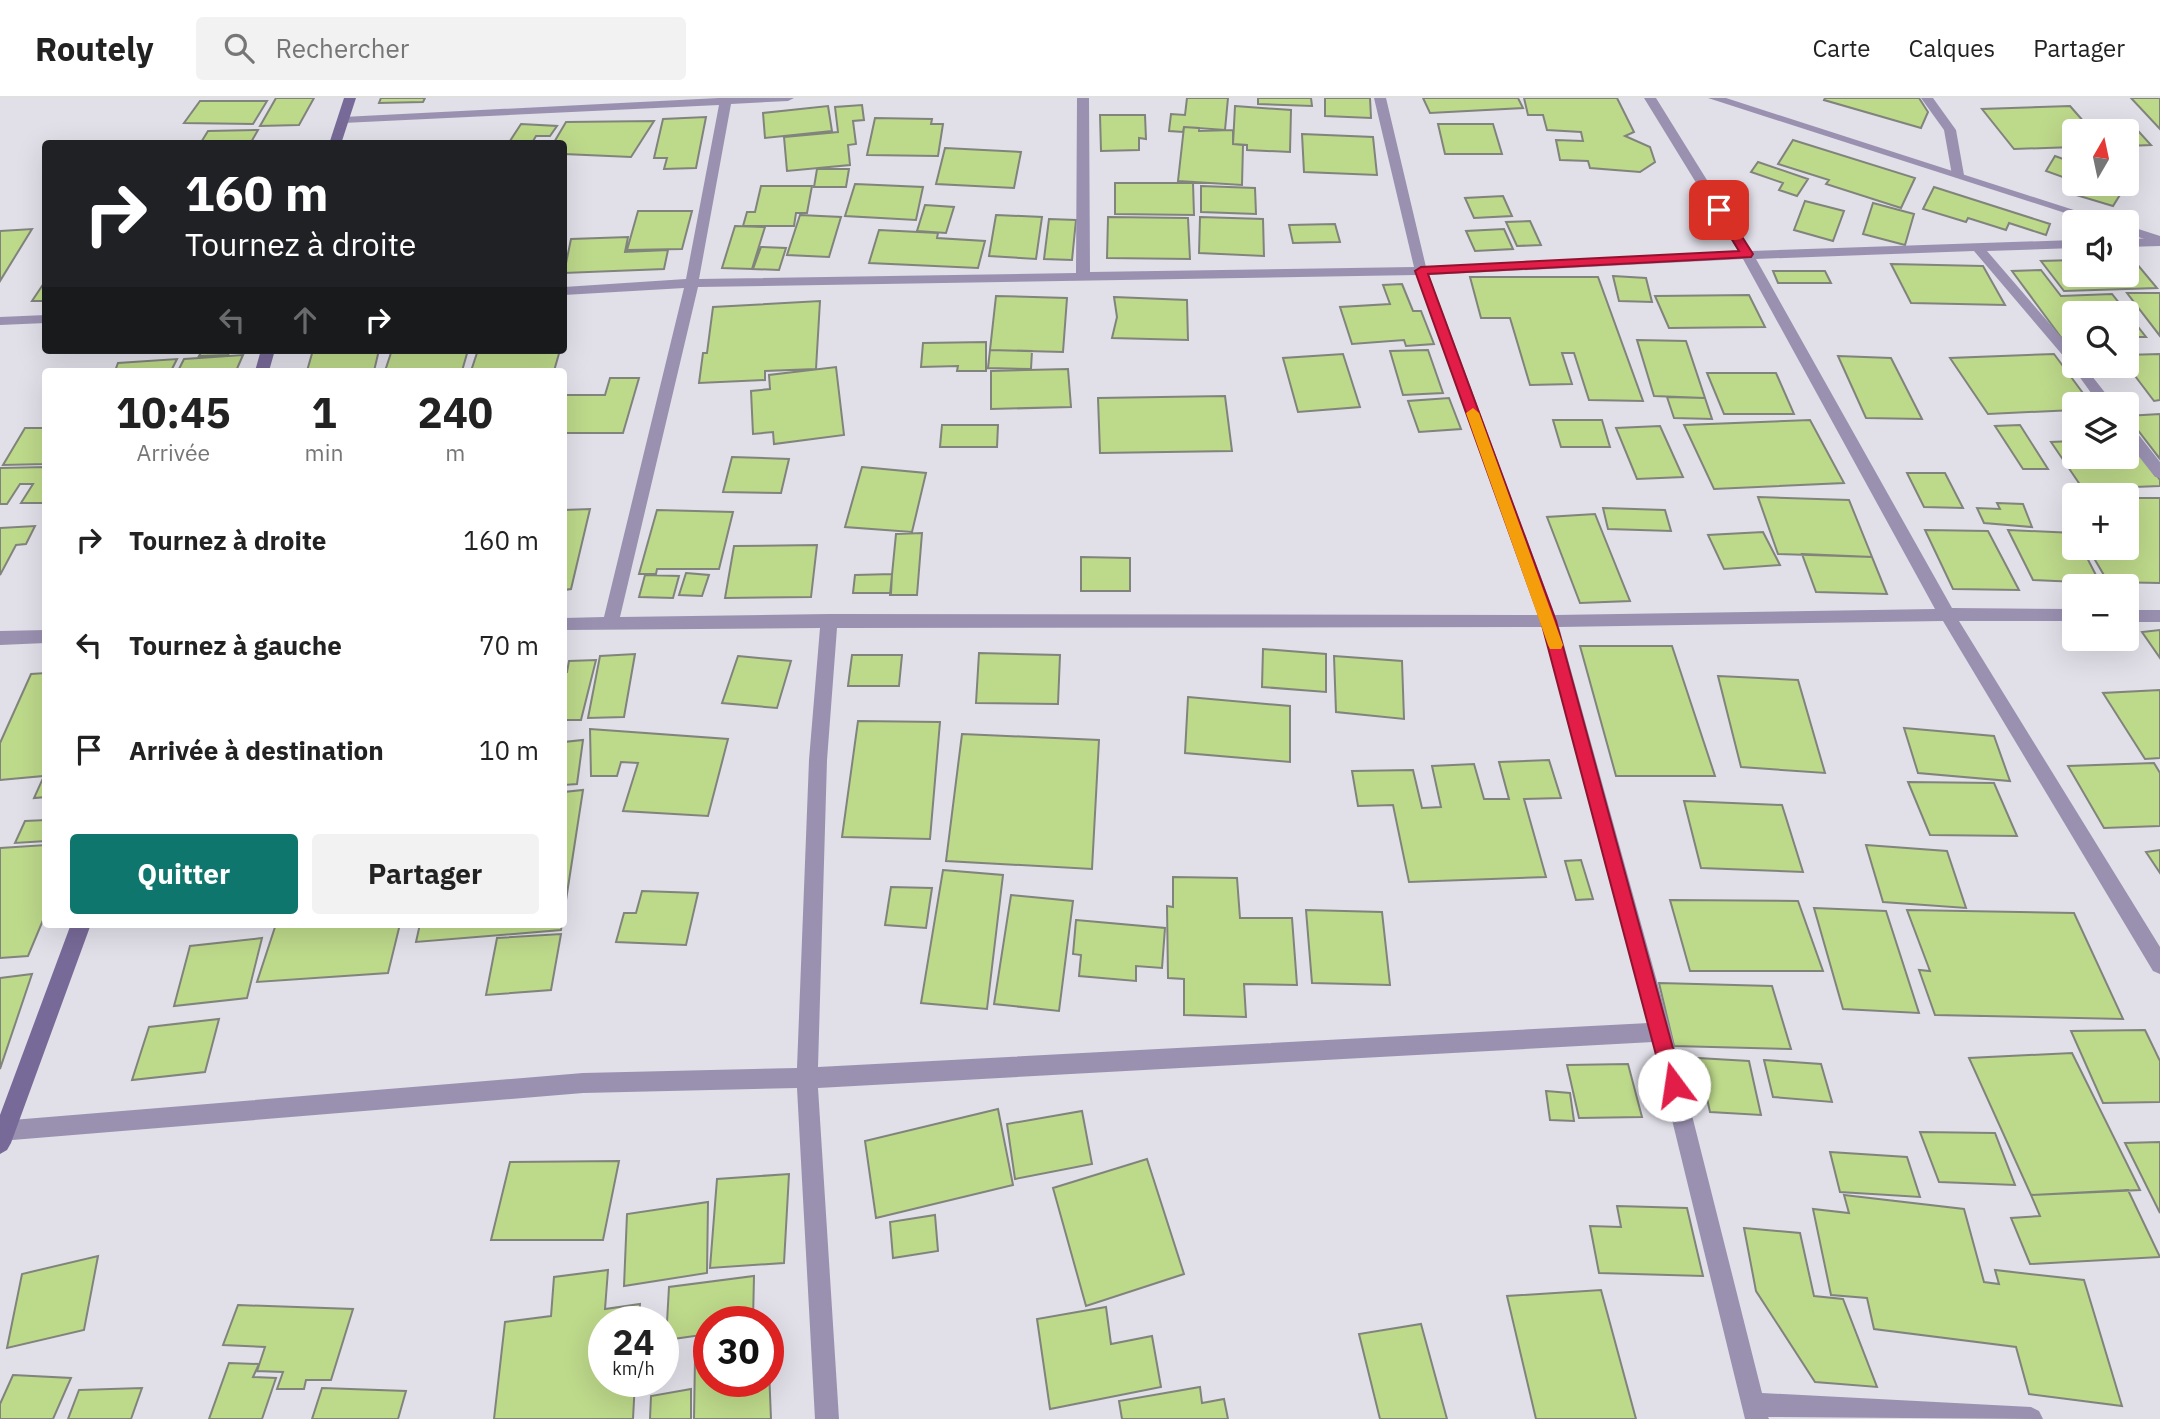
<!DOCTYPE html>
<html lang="fr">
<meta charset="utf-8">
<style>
body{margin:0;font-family:"IBM Plex Sans",sans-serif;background:#f2f2f2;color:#222;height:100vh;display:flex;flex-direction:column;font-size:26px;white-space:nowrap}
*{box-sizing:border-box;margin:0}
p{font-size:23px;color:#767676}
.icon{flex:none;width:38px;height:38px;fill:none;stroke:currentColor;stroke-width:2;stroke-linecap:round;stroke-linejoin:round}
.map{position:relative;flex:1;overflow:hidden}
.sheet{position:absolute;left:42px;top:270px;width:525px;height:560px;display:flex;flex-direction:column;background:#fff;border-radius:7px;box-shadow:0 7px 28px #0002}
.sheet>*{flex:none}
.top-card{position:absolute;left:42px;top:42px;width:525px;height:214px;border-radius:7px;box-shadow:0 7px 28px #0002;background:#202124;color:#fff;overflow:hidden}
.needle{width:46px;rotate:9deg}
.buttons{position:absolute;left:2062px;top:21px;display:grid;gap:14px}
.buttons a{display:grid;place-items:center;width:77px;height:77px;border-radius:7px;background:#fff;box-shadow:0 7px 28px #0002;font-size:35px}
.speed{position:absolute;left:588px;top:1208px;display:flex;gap:14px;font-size:35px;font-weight:700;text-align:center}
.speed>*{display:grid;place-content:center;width:91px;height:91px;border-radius:50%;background:#fff;box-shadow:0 7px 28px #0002;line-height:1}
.speed small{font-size:18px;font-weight:400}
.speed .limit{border:10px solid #d22;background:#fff;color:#111}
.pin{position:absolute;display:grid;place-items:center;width:60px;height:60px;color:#fff;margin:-30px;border-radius:14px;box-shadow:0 4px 10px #0006}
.me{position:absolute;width:77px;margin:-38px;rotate:346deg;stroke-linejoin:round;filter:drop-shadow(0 0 5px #0008)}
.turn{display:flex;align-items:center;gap:24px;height:147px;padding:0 28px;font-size:32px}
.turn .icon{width:91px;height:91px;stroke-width:2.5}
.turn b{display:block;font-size:49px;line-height:60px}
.lanes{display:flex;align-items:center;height:66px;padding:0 28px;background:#0003;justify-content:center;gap:35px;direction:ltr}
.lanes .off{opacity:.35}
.eta{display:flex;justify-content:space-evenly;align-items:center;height:119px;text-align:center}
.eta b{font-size:42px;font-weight:800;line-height:49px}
.action{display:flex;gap:14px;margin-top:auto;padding:14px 28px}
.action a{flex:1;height:80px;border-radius:7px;background:#0f766e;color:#fff;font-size:28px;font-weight:800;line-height:80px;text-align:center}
.action a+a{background:#f2f2f2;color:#222}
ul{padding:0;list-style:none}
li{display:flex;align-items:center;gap:21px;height:105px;padding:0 28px}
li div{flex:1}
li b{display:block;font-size:26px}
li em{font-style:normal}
header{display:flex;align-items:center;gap:42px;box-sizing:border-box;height:98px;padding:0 35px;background:#fff;border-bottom:2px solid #e0e0e0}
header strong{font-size:33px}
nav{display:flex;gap:38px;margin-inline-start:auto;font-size:24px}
.search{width:490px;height:63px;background:#f2f2f2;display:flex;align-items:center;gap:18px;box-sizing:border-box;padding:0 24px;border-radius:7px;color:#767676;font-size:26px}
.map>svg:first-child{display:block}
.building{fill:#bdd98a;stroke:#81847c;stroke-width:2}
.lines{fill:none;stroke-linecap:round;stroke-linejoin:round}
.minor{fill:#9a91b1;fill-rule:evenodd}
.tertiary{fill:#9a91b1;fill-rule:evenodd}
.secondary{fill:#786a98;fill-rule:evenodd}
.route{fill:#e11d48;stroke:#92132f;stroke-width:2}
.slow{fill:#f59e0b}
</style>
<header>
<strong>Routely</strong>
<div class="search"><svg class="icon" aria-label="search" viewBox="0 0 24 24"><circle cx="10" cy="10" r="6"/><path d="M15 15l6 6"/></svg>Rechercher</div>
<nav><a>Carte</a><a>Calques</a><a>Partager</a></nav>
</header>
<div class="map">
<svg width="2160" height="1321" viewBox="0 0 2160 1321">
<rect width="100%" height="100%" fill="#e1dfe8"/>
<path class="building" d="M276,0H314L299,27L260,28Z
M381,0H425L423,4L379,5Z
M1187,0H1228L1225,32L1184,29L1183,34L1169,33L1171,16L1185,17Z
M1258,0H1311L1312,8L1258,6Z
M1325,0H1370L1371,20L1325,18Z
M1423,0H1518L1523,10L1430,15Z
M1524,0H1617L1634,34L1625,38L1650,49L1655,64L1640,74L1590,70L1588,63L1560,62L1556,42L1583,43L1581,34L1547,32L1543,17H1528Z
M1825,0H1919L1928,14L1921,30L1824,2Z
M2131,0H2160V31Z
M200,3H267L253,26L184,25Z
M862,7L864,22L853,23L856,46L848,47L850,67L787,73L784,39L838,34L835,9Z
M828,8L832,33L765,40L763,15Z
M1235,8L1291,12L1290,54L1247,52V47L1233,46Z
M2070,8L2092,33H2074V49L2014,51L1982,11Z
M1100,17H1145L1146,41L1139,40V52L1101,53Z
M706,19L696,70L664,71L667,60H654L663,21Z
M875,20L932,21L931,26H943L938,58L867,57Z
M654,23L631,59L564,56V46H553L566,24Z
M2130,24L2151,47L2126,48V33H2113L2105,25Z
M521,26L557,28L550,38H536L532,45L510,43Z
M1438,26H1493L1502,56H1445Z
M1184,29L1199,30V33L1233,32V46L1243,47L1242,87L1178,83Z
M258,32L250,46H200L208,33Z
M1302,36L1373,39L1377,77L1304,74Z
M1793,42L1915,80L1901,110L1826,86L1829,82L1778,66Z
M945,50L1021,54L1014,90L936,86Z
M2055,58L2074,65L2071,82L2046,73Z
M1758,64L1808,81L1797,98L1779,92L1783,85L1751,74Z
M817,71H849L846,89H814Z
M2074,82V86L2128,84L2113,108L2066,94Z
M1115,85H1193L1194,117L1115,116Z
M855,86L923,89L916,122L845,118Z
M761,88H812L807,115H796L794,128H743L747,114H755Z
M1201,88L1255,90L1256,116L1201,114Z
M1934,89L2050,126L2046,137L2009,125L2006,132L1968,120L1966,124L1923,111Z
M1503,98L1512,118L1474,120L1465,100Z
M1805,103L1844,113L1833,143L1794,132Z
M1873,105L1914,116L1905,147L1863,136Z
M925,107L954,109L946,135L917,133Z
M638,113H692L682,151L627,152Z
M800,117L841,119L829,159L787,157Z
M996,117L1042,119L1036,161L989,158Z
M1108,119L1188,120L1190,161L1107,160Z
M1200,119L1263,121L1264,158L1199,155Z
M1049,121L1076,122L1072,162L1044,161Z
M1530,123L1541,147L1517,148L1506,124Z
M1335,126L1340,144L1293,145L1289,127Z
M735,128L765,129L752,171L722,170Z
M32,131L0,183V133Z
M1504,131L1513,151L1475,153L1466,133Z
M879,132L938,135L937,140L985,143L978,170L869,165Z
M628,139L625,154L668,152L664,171L564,175L571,141Z
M761,149L786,150L779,172L753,171Z
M2126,160H2132L2157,190L2064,193L2041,163L2074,162V177H2126Z
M1891,166L1983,168L2005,207L1911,205Z
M2041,172L2061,198L2112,196L2146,239H2126V215H2074V241L2063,242L2012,173Z
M1773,173H1825L1831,185H1778Z
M1613,178L1646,180L1652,204L1619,203Z
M1470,179H1598L1643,303L1589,302L1574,255H1562L1572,286L1530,287L1510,220H1481Z
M46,182V203H32Z
M1402,186L1413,213H1421L1434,246L1406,248L1404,242L1352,246L1340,209L1390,206L1383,187Z
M2127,195H2160V238Z
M1749,197L1765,229L1669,230L1655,198Z
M996,198L1067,200L1063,254L990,252Z
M1114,199L1187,202L1188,242L1112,240L1117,219Z
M820,203L816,271L765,273V282L699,285L703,255H707L713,209Z
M1637,242L1686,243L1705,300L1654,298Z
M986,244V273H957L958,268L921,269L923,245Z
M145,252H230L228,257L199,258L202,253L143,255Z
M313,252H379L374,273H307Z
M392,252H468L462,273H385Z
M478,252H560L554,273H471Z
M990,252L1032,253L1031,271L988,270Z
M1428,252L1443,295L1403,297L1390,253Z
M1343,256L1360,309L1298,314L1283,260Z
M2054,256L2091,306H2074V312L1988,316L1950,260Z
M2160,256V302L2154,303L2126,266V257Z
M243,257L236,273H115L118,265L177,261L172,271H179L184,261Z
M1838,258L1891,260L1922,321L1866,320Z
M836,269L844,337L774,346L773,334L753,336L751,293L770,291L769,277Z
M1068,271L1071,309L991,311V273Z
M1707,275H1776L1794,316H1724Z
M610,280H639L623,335H564V297H605Z
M1225,298L1232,353L1100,355L1098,300Z
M1667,299L1705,300L1712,321L1674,320Z
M1449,300L1461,331L1419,334L1408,303Z
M2160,316V361L2127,318Z
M1553,322H1602L1610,349H1561Z
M1810,322L1844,385L1714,391L1684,327Z
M942,327H998L997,349H940Z
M2020,327L2048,371H2023L1995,328Z
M1660,328L1683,379L1637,381L1616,330Z
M25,330H46V366L3,367Z
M2126,341H2130L2160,382V388L2083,391L2051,344L2074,343V359H2126Z
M732,359L789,361L781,395L723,394Z
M46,369V405H21L33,386H20L7,406H0V370Z
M862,369L926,375L912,434L845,429Z
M1907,375H1945L1963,410L1924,409Z
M1758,399L1849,402L1872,459L1778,456Z
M2126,400H2160V485L2108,484L2088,450H2126Z
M1997,405L2023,406L2032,429L1984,425L1977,410L2000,411Z
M1603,410L1665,412L1671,433L1608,431Z
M590,411L571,491L564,492V412Z
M657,412L733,414L719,471H657L656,476H639Z
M1595,416L1630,503L1580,505L1547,419Z
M35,428L26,446L16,447L0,477V430Z
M1925,432L1988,433L2019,492L1953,491Z
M2008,432L2074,435V450H2082L2100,485L2033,482Z
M1763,434L1780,467L1724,471L1708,437Z
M922,435L917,497H890L896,436Z
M817,447L811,499L725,500L734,448Z
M1802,456L1872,459L1887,496L1816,494Z
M1081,459L1130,460V493H1081Z
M686,475L709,477L702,498L679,497Z
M892,476L891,495H853L855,477Z
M645,477L679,478L673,500L639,499Z
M2160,532V560L2142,534Z
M1580,548H1672L1715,678H1616Z
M1263,551L1326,556V594L1262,589Z
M979,555L1060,557L1058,606L976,605Z
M635,556L624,619L588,620L600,558Z
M852,557H902L899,588H848Z
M738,558L791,563L777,610L722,605Z
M1334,558L1402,563L1404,621L1336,614Z
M596,562L581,622H564V574H567L569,563Z
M46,575V699L34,700L44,678L0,682V645L31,576Z
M1718,578L1798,582L1825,675L1741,669Z
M2160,592V660L2145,661L2103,595Z
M1188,599L1290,608V664L1185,655Z
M858,623L940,624L930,741L842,739Z
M1904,630L1994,638L2010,683L1918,675Z
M590,631L728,641L708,718L623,713L638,665L621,664L617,678H591Z
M962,636L1099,642L1092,771L946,763Z
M583,642L577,686L564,687V644Z
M1549,662L1561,700L1524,701L1546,779L1409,784L1393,707L1358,708L1352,673L1413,672L1422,710L1441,709L1432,668L1474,666L1484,701H1509L1499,664Z
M2154,665L2160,675V728L2104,730L2068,668Z
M1908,684L1994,685L2017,738L1930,737Z
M583,692L564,815V694Z
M1684,703L1782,707L1803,774L1701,770Z
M46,722V743L15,745L25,723Z
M46,747V815L28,858L0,860V750Z
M1866,747L1947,753L1966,810L1883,804Z
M2160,752V775L2146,754Z
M1581,762L1593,801L1576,802L1565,763Z
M943,772L1003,777L987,911L921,905Z
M1173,779L1237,780L1240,820H1292L1297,887L1244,886L1246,919L1184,917V881L1168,880L1167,808L1173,809Z
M891,789L932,790L926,830L885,827Z
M642,793L698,795L686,847L616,844L624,815H636Z
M1011,797L1073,803L1059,913L994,906Z
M1670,802L1798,803L1823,873H1690Z
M1814,810L1886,813L1919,915L1843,911Z
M1306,812L1382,814L1390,887L1312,885Z
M1907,812L2074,815L2123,921L1935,917L1919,872L1930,873Z
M1076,822L1165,830L1162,870L1136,868V883L1079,878L1081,857L1073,856Z
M276,826H400L388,875L257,884Z
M420,826H562L561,832L416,844Z
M561,836L551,892L486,897L497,840Z
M262,840L247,900L174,908L190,848Z
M32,876L0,971V880Z
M1659,885L1772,888L1791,951L1674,948Z
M219,921L205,974L132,982L149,929Z
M2145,932L2160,963V1004L2103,1005L2071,933Z
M2072,955L2140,1092L2031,1097L1969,960Z
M1698,960L1749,963L1761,1017L1710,1014Z
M1764,962L1821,966L1832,1004L1773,999Z
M1628,966L1642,1019L1579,1020L1567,967Z
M1546,993L1570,995L1574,1023L1550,1022Z
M998,1011L1013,1087L876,1120L865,1043Z
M1082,1013L1092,1066L1015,1081L1007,1026Z
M1920,1034L1995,1035L2015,1087L1939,1084Z
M2160,1044V1115L2125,1045Z
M1830,1054L1907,1059L1920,1099L1840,1094Z
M1147,1061L1184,1176L1086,1208L1053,1090Z
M619,1063L603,1142H491L510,1064Z
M789,1076L784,1165L710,1170L717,1081Z
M2128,1092L2160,1159L2030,1166L2011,1120L2040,1118L2031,1097Z
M1844,1097L1964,1111L1984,1184L1999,1186L1995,1172L2084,1182L2122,1308L2029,1296L2016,1249L1874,1231L1867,1200L1831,1197L1813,1111L1849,1115Z
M708,1104L707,1175L624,1188L627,1116Z
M1617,1108L1687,1110L1703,1178L1599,1175L1590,1128L1621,1129Z
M935,1117L938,1153L893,1160L890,1124Z
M1744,1130L1800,1135L1814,1198L1843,1201L1877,1289L1815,1284L1756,1193Z
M98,1158L84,1232L7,1250L22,1176Z
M608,1172L605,1211L640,1206L639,1223H604V1283H635L633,1321H494L505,1224L551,1218L554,1179Z
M754,1178L753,1223H709V1236L666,1242L669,1189Z
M1601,1192L1636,1321H1536L1507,1198Z
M238,1207L353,1211L331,1282H306L304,1291H277L283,1274L257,1273L265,1249L223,1247Z
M1106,1209L1111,1246L1152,1238L1161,1289L1050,1311L1037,1221Z
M1421,1226L1447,1321H1380L1359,1236Z
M768,1247L771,1321H694L695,1260L709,1257V1283H768Z
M229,1265L259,1266L253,1279L276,1280L262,1321H209Z
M13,1277L71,1280L53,1321H0V1306Z
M1200,1289L1202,1305L1224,1301L1228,1321H1122L1119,1303Z
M142,1290L131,1321H68L79,1292Z
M322,1290L406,1293L398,1321H312Z
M691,1291V1321H650L651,1298Z"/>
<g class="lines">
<path class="minor" d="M719,0H794L788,3L731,6L699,181L1076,175L1077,0H1089L1090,174L1414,169L1374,0H1386L1426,169L1738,153L1644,0H1656L1751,153L2074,142V150L1987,153L2074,254V268H2084L2114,306H2099L2071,267L1974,153L1756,161L1952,510L2074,511V523H1959L2160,849V876L2153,873L1943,523L1559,529L1671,934L1762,1295L2031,1309L2039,1313L2043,1321L1768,1319L1769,1321H1745L1653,944L818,990L839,1321H815L797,990L583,995L0,1043V1023L583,975L797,970L809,662L820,530L564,532V520L604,519L684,190L564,197V189L686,181L719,7L343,25L337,22L343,19ZM1743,161L1935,511L1555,517L1429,177ZM1416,177L1539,517L829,516L620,519L698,189ZM1543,529L1649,925L818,969L827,662L837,530Z
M1921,0H1933L1956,32L1964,77L1962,80L1952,77L1944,32Z
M2160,140V148L2126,149V141Z
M46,217V225L0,227V219Z
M2126,326L2131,327L2160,364V380L2155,379L2126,342Z
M2126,512H2160V524H2126Z
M46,532V545L0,547V533Z"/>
<path class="tertiary" d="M1708,0H1726L2111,124H2093Z
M2126,127L2160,138V146L2126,135Z"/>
<path class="secondary" d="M344,0H356L341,46H329Z
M261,252H275L269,273H255Z
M71,826H91L11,1045L7,1052L0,1056V1017Z"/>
</g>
<path class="route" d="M1719,108L1725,112L1753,156L1751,159L1428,176L1556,523L1683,987L1680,994L1674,996L1667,994L1664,987L1541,523L1415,173L1421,169L1739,153L1714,112Z"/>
<path class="slow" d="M1473,310L1479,315L1563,547L1561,551H1550L1548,547L1466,315Z"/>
</svg>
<div class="buttons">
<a><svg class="needle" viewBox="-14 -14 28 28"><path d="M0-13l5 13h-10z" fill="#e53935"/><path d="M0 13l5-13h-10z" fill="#767676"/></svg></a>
<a><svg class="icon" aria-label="sound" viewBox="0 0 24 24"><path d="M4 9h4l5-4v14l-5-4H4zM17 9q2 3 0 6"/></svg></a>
<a><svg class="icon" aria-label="search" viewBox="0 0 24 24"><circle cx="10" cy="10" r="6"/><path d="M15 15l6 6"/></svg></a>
<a><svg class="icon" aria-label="layers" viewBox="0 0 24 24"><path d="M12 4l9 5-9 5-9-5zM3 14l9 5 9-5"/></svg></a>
<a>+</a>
<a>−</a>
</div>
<div class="speed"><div>24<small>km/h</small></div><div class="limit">30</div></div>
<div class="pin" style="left:1719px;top:112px;background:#d93025"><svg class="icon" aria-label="arrive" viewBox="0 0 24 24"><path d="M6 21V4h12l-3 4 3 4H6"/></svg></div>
<svg class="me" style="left:1674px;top:987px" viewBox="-20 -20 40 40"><circle r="19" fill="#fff"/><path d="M0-13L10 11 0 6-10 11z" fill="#e11d48"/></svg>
<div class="top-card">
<div class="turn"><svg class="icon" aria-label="right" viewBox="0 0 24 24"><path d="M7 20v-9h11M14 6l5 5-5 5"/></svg><div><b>160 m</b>Tournez à droite</div></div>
<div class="lanes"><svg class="icon off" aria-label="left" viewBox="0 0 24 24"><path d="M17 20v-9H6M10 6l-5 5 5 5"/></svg><svg class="icon off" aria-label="ahead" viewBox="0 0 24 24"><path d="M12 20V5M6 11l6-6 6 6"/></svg><svg class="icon" aria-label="right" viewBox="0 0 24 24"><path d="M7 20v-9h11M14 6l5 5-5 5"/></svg></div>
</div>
<section class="sheet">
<div class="eta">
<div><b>10:45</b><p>Arrivée</p></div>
<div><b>1</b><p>min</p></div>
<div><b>240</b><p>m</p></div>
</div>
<ul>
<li><svg class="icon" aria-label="right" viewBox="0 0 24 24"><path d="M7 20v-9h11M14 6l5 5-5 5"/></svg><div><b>Tournez à droite</b></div><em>160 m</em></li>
<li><svg class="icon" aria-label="left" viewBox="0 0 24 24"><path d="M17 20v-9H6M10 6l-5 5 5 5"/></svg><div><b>Tournez à gauche</b></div><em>70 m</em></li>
<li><svg class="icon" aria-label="arrive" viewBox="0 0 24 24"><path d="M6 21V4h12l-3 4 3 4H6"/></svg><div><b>Arrivée à destination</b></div><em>10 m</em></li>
</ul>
<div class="action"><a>Quitter</a><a>Partager</a></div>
</section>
</div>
